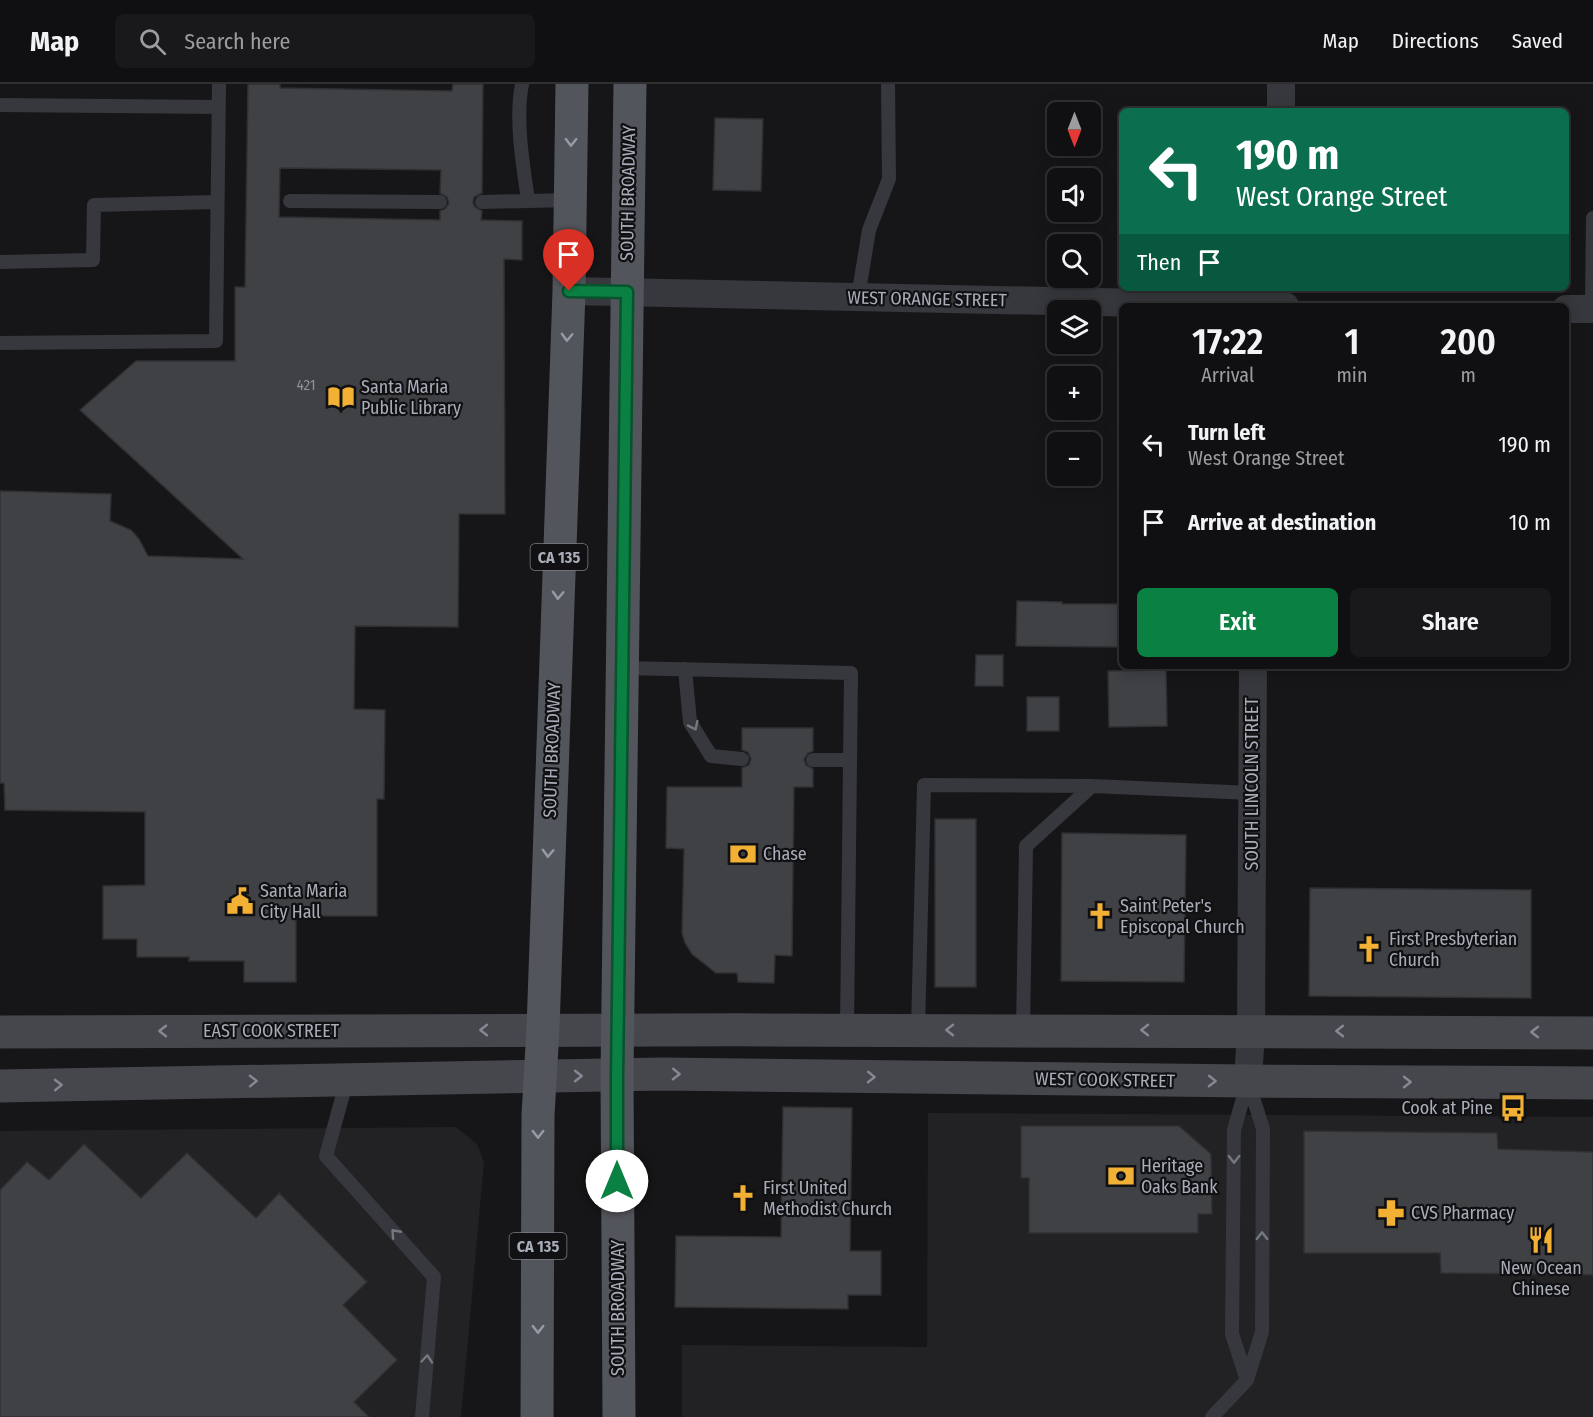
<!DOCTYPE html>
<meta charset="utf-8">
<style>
body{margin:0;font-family:"Fira Sans Condensed",sans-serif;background:#19191b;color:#f1f3f6;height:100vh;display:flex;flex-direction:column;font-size:22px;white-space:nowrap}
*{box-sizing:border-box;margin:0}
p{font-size:20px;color:#9c9d9f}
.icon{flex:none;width:33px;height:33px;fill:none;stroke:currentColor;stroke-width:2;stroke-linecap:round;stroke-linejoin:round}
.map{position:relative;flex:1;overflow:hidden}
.side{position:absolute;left:1119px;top:219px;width:450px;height:366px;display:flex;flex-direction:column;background:#101012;border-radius:9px;box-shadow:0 3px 15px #0003,0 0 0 2px #303032}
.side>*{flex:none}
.top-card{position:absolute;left:1119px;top:24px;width:450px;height:183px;border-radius:9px;box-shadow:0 3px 15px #0003,0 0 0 2px #303032;background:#0b6e4f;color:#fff;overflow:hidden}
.needle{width:39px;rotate:180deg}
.buttons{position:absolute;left:1047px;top:18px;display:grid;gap:12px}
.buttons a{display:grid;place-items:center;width:54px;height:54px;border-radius:9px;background:#101012;box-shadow:0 3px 15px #0003,0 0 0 2px #303032;font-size:30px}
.pin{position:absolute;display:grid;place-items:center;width:51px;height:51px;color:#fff;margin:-62px -26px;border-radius:50% 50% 50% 0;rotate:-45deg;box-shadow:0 0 6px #0007}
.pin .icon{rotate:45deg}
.me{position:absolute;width:66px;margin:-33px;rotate:0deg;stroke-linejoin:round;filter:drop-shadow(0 0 4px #0008)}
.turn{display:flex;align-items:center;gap:21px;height:126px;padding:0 18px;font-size:27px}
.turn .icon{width:78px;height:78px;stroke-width:2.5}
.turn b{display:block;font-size:42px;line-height:51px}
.then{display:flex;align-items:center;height:57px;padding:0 18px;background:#0003;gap:12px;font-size:22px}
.eta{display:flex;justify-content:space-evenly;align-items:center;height:102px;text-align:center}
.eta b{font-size:36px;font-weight:600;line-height:42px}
.cta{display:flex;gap:12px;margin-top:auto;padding:12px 18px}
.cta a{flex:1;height:69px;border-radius:9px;background:#0b8043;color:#fff;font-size:24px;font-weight:600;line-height:69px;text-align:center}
.cta a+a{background:#19191b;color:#f1f3f6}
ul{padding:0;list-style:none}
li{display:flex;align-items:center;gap:18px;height:78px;padding:0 18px}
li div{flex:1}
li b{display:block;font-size:22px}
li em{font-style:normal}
header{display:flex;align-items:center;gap:36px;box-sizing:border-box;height:84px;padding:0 30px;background:#101012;border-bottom:2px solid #303032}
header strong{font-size:28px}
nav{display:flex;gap:33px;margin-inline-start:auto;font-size:21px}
.search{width:420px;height:54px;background:#19191b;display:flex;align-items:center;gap:15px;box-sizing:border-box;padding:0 21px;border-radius:9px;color:#9c9d9f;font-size:22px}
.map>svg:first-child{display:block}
.built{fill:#222225}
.building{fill:#404145;stroke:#303034;stroke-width:1.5;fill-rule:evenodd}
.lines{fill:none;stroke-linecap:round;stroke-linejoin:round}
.lane{stroke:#37383d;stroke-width:14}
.street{stroke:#37383d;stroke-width:28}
.secondary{stroke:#45474d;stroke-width:33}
.primary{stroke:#53555c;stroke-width:33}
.oneway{stroke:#979ba6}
.oneway2{stroke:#757881}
.oneway3{stroke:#858993}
.route-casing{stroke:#07532c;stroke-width:15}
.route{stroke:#0b8043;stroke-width:10}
.labels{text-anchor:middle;stroke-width:4.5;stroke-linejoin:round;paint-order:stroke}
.number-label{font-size:15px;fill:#8e929b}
.shield{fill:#111113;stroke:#7b7e86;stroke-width:1.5}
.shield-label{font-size:16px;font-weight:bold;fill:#a8adb8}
.street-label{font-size:18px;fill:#a8adb8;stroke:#111113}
.poi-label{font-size:18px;fill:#a8adb8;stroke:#111113;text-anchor:start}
</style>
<header>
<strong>Map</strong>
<div class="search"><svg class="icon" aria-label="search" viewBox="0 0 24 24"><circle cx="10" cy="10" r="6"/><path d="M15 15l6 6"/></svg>Search here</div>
<nav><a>Map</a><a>Directions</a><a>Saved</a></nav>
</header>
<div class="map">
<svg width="1593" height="1333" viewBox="0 0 1593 1333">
<rect width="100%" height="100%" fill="#161618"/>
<path class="built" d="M928,1029L1593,1033V1333H682V1261L927,1263Z
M456,1043L477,1060L484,1078L461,1333H0V1047Z"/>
<path class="building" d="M248,0H280V4L452,7L453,0H483L482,109L474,113L473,119L475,123L482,127L481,136L522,137V176L504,175L505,430H459L458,543L355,542L354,625L385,626L384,715H377V832H296V898H244V877H189V873H137V855H103V802L145,801V728L5,726L4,699H0V407L111,410L110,437L131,446L139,455L148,472L243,475L80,326L136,277H235V203H245ZM280,84L441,86L440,109L447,113L449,119L445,125L440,127V136L279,133Z
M715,34L763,35L761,107L713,106Z
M1017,517L1062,518V520H1118V563L1016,562Z
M976,571H1003V602H975Z
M1166,586L1167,642L1109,643L1108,587Z
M1027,613H1059V647H1027Z
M742,644H813V667L808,669L804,675L806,681L813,685V703H794L792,872L775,871L774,899L738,898L737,889H716L692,870L685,859L682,849L684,765L666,764L667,703H742V684L749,681L751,675L748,668L742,666Z
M935,735H976V903H935Z
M1062,749L1186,751L1184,898L1061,897Z
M1310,804L1531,806V914L1309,912Z
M783,1023L852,1024L850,1167H881V1211H848V1225L675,1223L676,1152L781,1153Z
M1021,1042H1179L1211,1070L1212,1130H1198V1149H1029V1094H1021Z
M1304,1047L1497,1049L1498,1065L1593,1068V1191L1441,1189L1440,1169H1304Z
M84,1060L141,1114L187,1069L256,1134L279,1109L367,1198L343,1221L397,1276L354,1318L369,1333H0V1106L27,1078L49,1096Z"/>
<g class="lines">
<path class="lane" d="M522,0C515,36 523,81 528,116
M0,21L219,23
M290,117L440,118
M482,118L570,116
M0,178L93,176L94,121L217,118
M858,213L869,146L889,95L888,0
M1592,225L1593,134
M0,259L216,257L219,0
M623,584L851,589L847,946
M685,585L690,638L711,672L742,675
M813,676H850
M918,946L924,701L1092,702L1252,709
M1023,946L1026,762L1092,702
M347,996L326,1072L434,1193L422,1333
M1247,1296L1232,1250L1234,1046L1248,997
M1212,1333L1247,1296L1262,1248L1263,1045L1248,997"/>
<path class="street" d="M1281,27V0
M569,207L1285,222
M1566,225H1593
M1248,997L1251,946L1253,582"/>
<path class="secondary" d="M0,948C531,945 1062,945 1593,949
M0,1002L663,990L1248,997L1593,999"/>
<path class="primary" d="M537,1333L538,1031L543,945L569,207L572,0
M619,1333L617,992L630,0"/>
</g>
<defs><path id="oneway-chevron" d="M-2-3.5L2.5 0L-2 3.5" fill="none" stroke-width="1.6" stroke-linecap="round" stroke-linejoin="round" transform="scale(1.5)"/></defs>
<g class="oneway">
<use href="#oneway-chevron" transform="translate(571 58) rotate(91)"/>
<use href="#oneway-chevron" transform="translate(567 253) rotate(92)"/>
<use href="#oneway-chevron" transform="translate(558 511) rotate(92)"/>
<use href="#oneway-chevron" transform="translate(548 769) rotate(92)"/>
<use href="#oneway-chevron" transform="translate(538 1050) rotate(90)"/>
<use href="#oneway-chevron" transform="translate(538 1245) rotate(90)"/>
</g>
<g class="oneway2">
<use href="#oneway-chevron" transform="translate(694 642) rotate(64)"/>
<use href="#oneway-chevron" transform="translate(1234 1075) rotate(90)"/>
<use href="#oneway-chevron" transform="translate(395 1149) rotate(-132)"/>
<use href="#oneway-chevron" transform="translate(1262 1152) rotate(-90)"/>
<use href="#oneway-chevron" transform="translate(427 1275) rotate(-85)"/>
</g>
<g class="oneway3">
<use href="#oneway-chevron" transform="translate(484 946) rotate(180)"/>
<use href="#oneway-chevron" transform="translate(950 946) rotate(180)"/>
<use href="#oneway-chevron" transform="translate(1145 946) rotate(180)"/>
<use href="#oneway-chevron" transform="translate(163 947) rotate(180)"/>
<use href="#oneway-chevron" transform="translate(1340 947) rotate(-180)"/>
<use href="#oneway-chevron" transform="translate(1535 948) rotate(-180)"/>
<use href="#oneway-chevron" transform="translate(676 990) rotate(1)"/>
<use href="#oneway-chevron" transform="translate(578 992)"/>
<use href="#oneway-chevron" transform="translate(871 993) rotate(1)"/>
<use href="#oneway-chevron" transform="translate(253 997) rotate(-1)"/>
<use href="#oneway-chevron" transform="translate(1212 997) rotate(1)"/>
<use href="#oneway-chevron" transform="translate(1407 998)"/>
<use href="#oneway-chevron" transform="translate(58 1001) rotate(-1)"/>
</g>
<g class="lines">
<defs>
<path id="route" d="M569,207L627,208L617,992V1097"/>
</defs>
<use href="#route" class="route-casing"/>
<use href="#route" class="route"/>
</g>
<defs>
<symbol id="library-bare" viewBox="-9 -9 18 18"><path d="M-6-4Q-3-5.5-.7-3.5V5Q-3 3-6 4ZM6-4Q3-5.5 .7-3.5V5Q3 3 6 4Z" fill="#f2b134" stroke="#111113" stroke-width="2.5" paint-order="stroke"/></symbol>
<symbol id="bank-bare" viewBox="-9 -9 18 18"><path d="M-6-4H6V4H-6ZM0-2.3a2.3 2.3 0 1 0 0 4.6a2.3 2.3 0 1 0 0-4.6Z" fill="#f2b134" stroke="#111113" stroke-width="2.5" paint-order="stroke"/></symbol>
<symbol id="civic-bare" viewBox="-9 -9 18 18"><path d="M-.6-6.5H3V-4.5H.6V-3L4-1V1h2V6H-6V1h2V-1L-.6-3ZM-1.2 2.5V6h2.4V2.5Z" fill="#f2b134" stroke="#111113" stroke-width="2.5" paint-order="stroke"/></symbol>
<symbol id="church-bare" viewBox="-9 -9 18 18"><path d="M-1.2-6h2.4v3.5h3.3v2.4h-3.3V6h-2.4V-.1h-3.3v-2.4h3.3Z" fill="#f2b134" stroke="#111113" stroke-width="2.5" paint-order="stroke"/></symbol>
<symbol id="bus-bare" viewBox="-9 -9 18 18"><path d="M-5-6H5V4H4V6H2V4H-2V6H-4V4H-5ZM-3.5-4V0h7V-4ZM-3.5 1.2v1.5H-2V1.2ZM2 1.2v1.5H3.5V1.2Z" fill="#f2b134" stroke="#111113" stroke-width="2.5" paint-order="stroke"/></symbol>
<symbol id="pharmacy-bare" viewBox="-9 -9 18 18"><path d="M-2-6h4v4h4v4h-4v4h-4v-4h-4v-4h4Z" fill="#f2b134" stroke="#111113" stroke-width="2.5" paint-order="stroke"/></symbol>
<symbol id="restaurant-bare" viewBox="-9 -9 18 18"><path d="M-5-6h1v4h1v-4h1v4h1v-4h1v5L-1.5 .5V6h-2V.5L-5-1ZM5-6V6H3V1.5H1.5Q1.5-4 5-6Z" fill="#f2b134" stroke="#111113" stroke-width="2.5" paint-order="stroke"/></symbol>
</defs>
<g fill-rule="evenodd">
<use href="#library-bare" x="322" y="294" width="38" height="38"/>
<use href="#bank-bare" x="724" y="751" width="38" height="38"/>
<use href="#civic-bare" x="221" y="798" width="38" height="38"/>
<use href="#church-bare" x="1081" y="813" width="38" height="38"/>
<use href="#church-bare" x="1350" y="846" width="38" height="38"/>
<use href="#bus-bare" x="1494" y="1005" width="38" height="38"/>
<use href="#bank-bare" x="1102" y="1073" width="38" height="38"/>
<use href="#church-bare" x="724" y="1095" width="38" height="38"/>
<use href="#pharmacy-bare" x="1372" y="1110" width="38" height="38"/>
<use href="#restaurant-bare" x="1522" y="1137" width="38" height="38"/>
</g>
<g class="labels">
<g class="number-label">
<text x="306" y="306">421</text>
</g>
<g class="shield">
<rect x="530.5" y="460" width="57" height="26" rx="4.5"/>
<rect x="509.5" y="1149" width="57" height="26" rx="4.5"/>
</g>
<g class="shield-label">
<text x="559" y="479">CA 135</text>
<text x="538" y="1168">CA 135</text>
</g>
<g class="street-label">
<text transform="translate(628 109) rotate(-89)" y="6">SOUTH BROADWAY</text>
<text transform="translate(927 215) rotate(1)" y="6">WEST ORANGE STREET</text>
<text transform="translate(552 666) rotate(-88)" y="6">SOUTH BROADWAY</text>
<text transform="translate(1252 700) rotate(-90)" y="6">SOUTH LINCOLN STREET</text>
<text x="271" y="953">EAST COOK STREET</text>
<text transform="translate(1105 996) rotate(1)" y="6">WEST COOK STREET</text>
<text transform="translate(618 1224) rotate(-90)" y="6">SOUTH BROADWAY</text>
</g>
<g class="poi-label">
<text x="361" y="309">Santa Maria<tspan x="361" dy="21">Public Library</tspan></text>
<text x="763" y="776">Chase</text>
<text x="260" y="813">Santa Maria<tspan x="260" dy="21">City Hall</tspan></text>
<text x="1120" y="828">Saint Peter's<tspan x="1120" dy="21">Episcopal Church</tspan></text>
<text x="1389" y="861">First Presbyterian<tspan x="1389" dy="21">Church</tspan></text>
<text x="1493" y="1030" text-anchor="end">Cook at Pine</text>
<text x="1141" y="1088">Heritage<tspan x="1141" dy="21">Oaks Bank</tspan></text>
<text x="763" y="1110">First United<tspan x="763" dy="21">Methodist Church</tspan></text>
<text x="1411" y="1135">CVS Pharmacy</text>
<text x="1541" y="1190" text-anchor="middle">New Ocean<tspan x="1541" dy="21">Chinese</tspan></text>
</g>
</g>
</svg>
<div class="buttons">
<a><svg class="needle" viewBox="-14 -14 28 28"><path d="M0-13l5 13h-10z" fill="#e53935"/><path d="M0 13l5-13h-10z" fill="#9c9d9f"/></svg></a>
<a><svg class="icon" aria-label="sound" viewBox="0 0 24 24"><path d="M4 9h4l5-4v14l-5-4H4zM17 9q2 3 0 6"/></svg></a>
<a><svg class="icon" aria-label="search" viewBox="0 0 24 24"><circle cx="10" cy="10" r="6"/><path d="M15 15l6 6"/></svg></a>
<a><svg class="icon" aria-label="layers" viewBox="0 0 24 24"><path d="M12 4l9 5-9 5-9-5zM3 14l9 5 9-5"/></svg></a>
<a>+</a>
<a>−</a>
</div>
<div class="pin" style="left:569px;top:207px;background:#d93025"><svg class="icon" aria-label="arrive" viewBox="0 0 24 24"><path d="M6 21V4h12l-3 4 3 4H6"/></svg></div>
<svg class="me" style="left:617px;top:1097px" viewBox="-20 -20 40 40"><circle r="19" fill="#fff"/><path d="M0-13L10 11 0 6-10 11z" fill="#0b8043"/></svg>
<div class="top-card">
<div class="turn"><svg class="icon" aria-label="left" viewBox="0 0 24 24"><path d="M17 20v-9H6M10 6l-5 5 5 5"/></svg><div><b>190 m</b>West Orange Street</div></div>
<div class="then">Then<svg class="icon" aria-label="arrive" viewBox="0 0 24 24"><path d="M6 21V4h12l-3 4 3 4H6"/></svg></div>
</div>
<section class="side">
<div class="eta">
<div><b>17:22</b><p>Arrival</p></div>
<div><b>1</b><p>min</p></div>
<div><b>200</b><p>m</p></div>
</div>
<ul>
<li><svg class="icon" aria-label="left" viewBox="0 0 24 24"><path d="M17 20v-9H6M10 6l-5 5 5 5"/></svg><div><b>Turn left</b><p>West Orange Street</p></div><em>190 m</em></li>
<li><svg class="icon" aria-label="arrive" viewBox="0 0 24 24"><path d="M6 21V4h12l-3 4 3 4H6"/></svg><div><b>Arrive at destination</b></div><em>10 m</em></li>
</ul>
<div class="cta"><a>Exit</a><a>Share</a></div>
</section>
</div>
